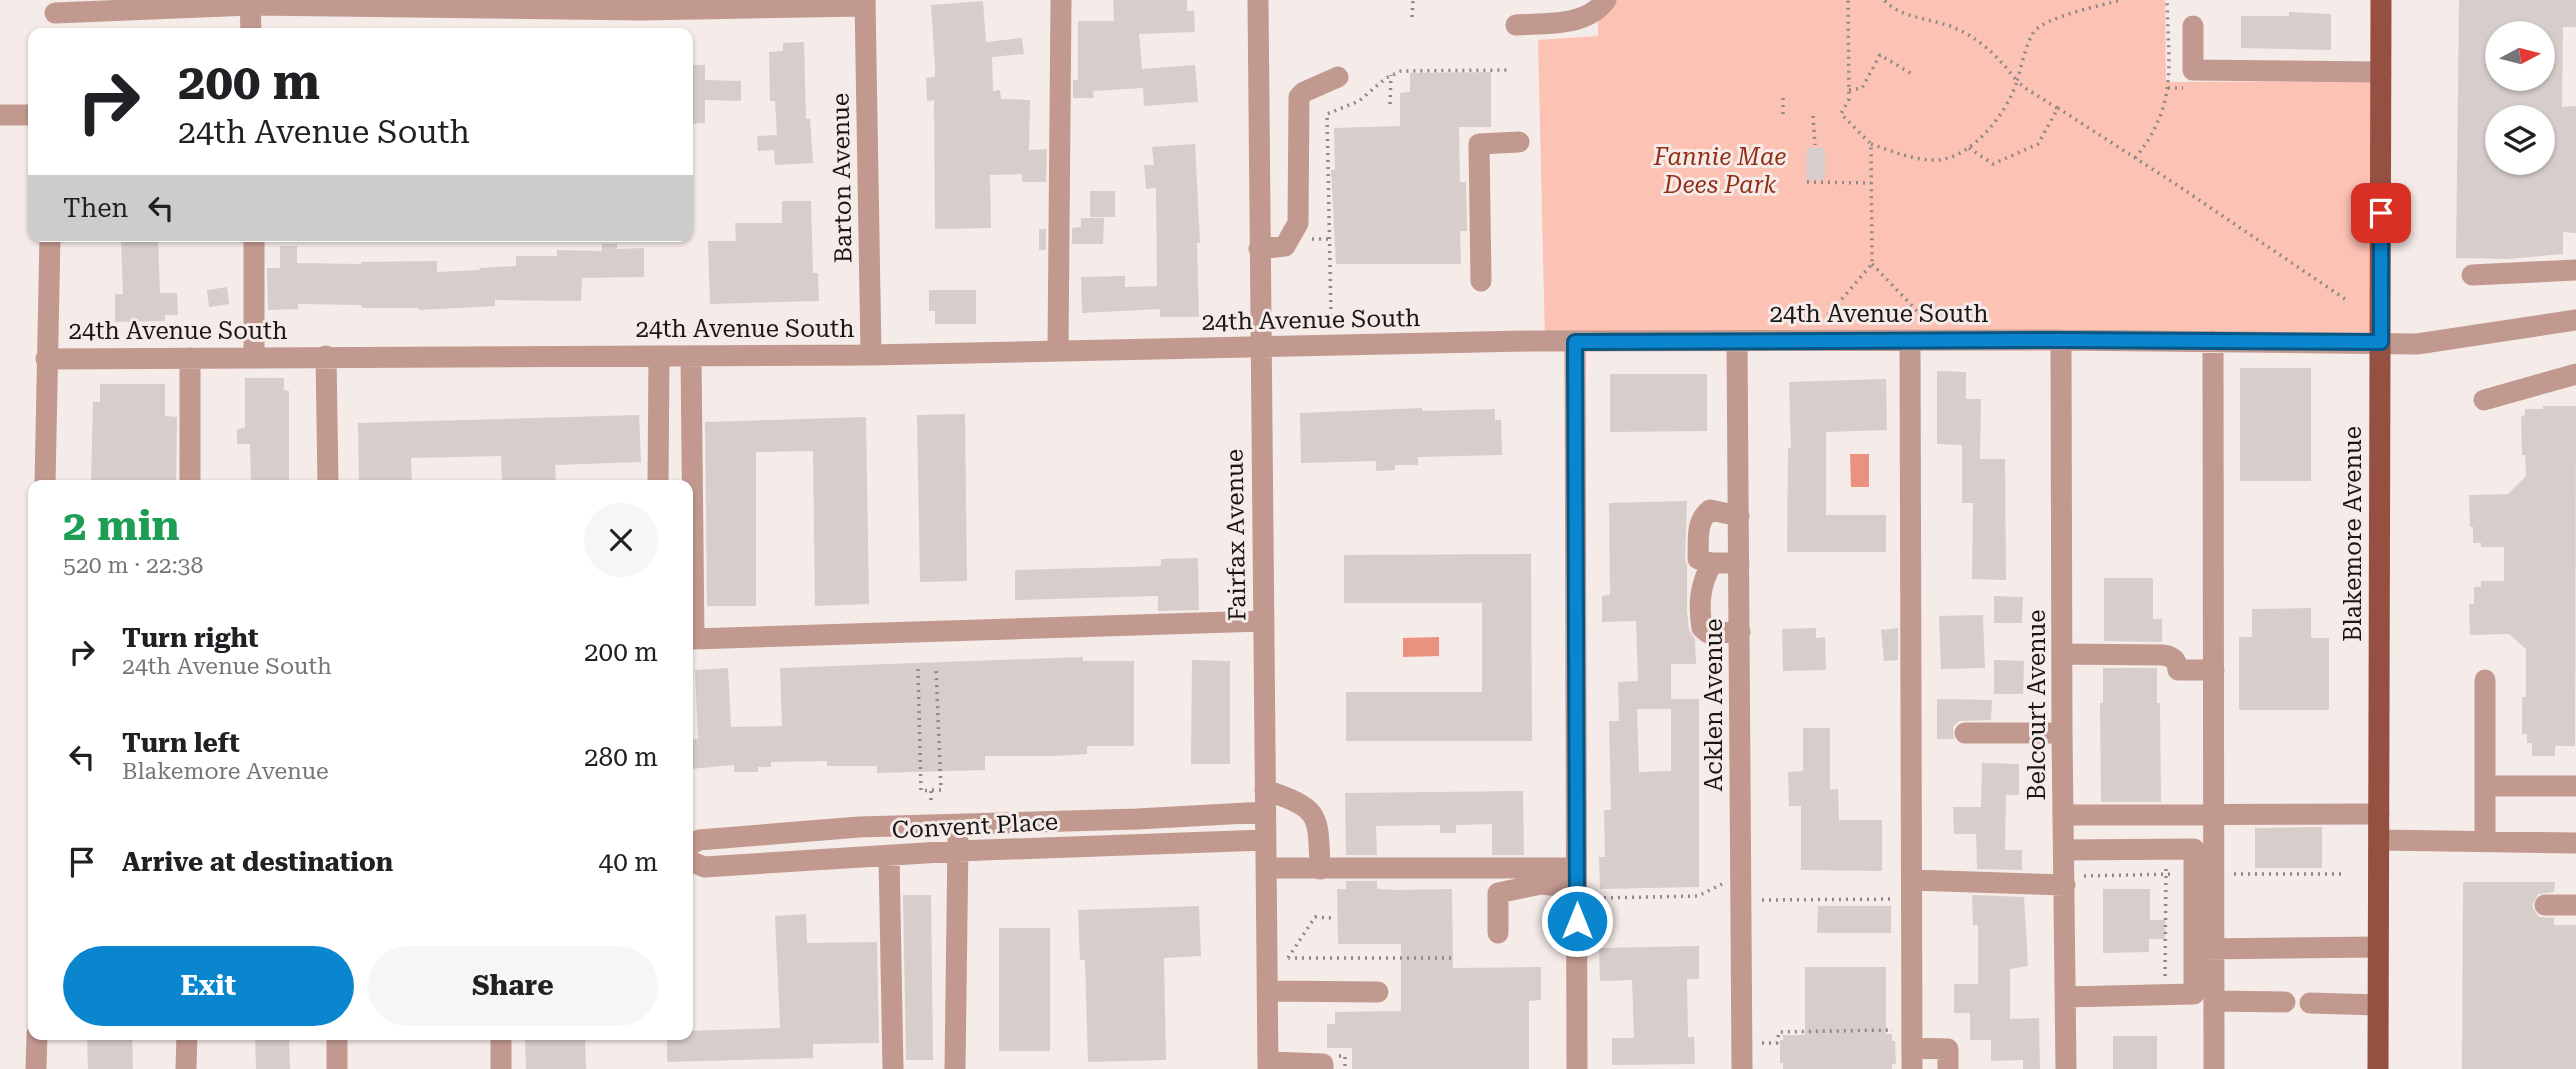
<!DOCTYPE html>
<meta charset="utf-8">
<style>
body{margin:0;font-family:"Roboto Serif",serif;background:#f6f6f6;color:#202124;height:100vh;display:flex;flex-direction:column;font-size:26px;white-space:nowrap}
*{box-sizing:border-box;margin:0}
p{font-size:23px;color:#757577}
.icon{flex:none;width:38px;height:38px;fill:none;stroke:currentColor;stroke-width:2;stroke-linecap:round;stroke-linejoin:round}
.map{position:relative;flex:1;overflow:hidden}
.details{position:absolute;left:28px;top:480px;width:665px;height:560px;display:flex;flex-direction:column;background:#fff;border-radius:14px;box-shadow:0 2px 5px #0004}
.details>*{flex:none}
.top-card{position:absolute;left:28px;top:28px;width:665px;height:214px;border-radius:14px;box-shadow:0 2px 5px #0004;background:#fff;color:#202124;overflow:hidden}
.needle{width:46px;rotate:83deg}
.buttons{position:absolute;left:2485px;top:21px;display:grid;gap:14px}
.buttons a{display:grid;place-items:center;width:70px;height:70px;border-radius:50%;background:#fff;box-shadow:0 2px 5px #0004;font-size:35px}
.pin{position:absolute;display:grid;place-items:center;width:60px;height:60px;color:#fff;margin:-30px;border-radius:14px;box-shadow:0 4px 10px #0006}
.me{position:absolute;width:77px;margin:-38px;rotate:0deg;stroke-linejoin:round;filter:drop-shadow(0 0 5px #0008)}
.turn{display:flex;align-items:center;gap:24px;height:147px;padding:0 35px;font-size:32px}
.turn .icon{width:91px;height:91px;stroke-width:2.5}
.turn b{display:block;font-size:49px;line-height:60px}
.then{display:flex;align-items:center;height:66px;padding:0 35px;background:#0003;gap:14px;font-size:26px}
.round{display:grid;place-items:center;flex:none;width:74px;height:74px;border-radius:37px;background:#f6f6f6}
.summary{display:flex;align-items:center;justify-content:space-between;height:119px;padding:0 35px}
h1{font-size:42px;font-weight:700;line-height:52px;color:#1e9e55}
.action{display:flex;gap:14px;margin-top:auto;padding:14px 35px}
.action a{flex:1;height:80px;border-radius:42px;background:#0986cd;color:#fff;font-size:28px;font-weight:700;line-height:80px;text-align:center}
.action a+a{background:#f6f6f6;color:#202124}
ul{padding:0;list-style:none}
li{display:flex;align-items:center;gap:21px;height:105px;padding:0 35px}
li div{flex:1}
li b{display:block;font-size:26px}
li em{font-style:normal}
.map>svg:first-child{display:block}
.green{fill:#fcc3b5}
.water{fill:#ea927d}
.building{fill:#d7cdca;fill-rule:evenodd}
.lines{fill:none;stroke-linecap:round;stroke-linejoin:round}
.path{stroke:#8f8886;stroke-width:3.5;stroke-dasharray:2 5;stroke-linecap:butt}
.minor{stroke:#c1998f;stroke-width:21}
.major{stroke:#955041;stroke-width:21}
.route-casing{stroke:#065785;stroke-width:18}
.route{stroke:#0986cd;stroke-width:12}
.labels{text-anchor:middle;stroke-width:6;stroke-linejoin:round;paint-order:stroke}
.park-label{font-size:24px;font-style:italic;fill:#942e17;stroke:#f5ebe8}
.street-label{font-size:24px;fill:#191615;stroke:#f5ebe8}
</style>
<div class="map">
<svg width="2576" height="1069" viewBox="0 0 2576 1069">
<rect width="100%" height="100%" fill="#f5ebe8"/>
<path class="green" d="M1598,0H2165L2166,82L2381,81L2380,342L1545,341L1538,40L1598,36Z"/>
<path class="water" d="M1850,454H1869V487H1851Z
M1439,637V656L1403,657V638Z"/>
<path class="building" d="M1113,0H1187V11H1194L1195,32L1139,34L1142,69L1195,65L1198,102L1144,106L1143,88L1093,91L1094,98H1073V80H1078V21H1114Z
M2459,0H2576V27H2563L2562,107L2576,106V233L2563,232V254L2508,259L2456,258ZM2497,33H2543V79H2497ZM2497,117H2543V163H2497Z
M983,1L986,42L1022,38L1024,54L992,57L993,91L1000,90L1001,99L1030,100L1029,150L1047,149L1046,182H1022V174L990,175L991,228L935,229L934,100L927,101L926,78L935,77V66L931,5Z
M2289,12L2331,14V50L2241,48V16H2289Z
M804,42L806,119H810L813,163L775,165L774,150L758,151L757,136L777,135L775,101H770L769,52L783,51V43Z
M688,65H705V80L741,81V101L705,100V123L688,124Z
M1491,72V127H1459L1460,182H1466L1467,231H1460L1461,264H1336L1331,170H1335L1334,128L1400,126V93L1410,92V73Z
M1195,144L1200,243H1197L1199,317H1160V309L1082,313L1081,277L1125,276V287L1157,286L1156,188L1146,189L1144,165H1154L1152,147Z
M1807,147L1825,148V180H1806Z
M1090,191H1115V217H1090Z
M782,201H811L813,273H818L819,301L710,304L708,241H736L735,223H782Z
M1081,218H1104L1103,244H1072V228L1081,227Z
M1039,229H1046V250H1039Z
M158,237L160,293H177L178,315H165V321L115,322V294H123L121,238Z
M602,244H617V249L644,248V277L582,278L581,301L495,300V306L419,310V308H362L361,305L298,304V309L268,310L267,268H280V246H297V263L361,264V262L437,261V272L480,270L479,268L516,266V256H557V250L602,251Z
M227,287L229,304L209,307L207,290Z
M929,290H976V324H935V311H929Z
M2240,368H2311V481H2240Z
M1937,371L1966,372V399H1981L1980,459H2005L2006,580L1972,579L1973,503H1962V445L1937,444Z
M1610,374H1707V431L1610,432Z
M245,378H284V390L289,391V482H251L250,444H237V429L245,428Z
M1886,379L1887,430L1826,432V515H1886V552H1787L1788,448H1791L1789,382Z
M100,384H165V416L177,417L176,485L91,483L93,402H100Z
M2543,406H2576L2575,746H2555V756H2532V743H2527V734H2522V697H2526V649L2509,634L2470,635L2469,604H2474V587H2481V581H2504V547H2481V543H2473V527H2470L2469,495L2508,494L2526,476L2525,455H2522L2521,417L2525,415V409H2543Z
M1422,408V411L1495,409V420H1501L1502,455L1418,457V465H1395V470L1376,471V461L1301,463L1300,413Z
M965,414L967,581L920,582L917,415Z
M639,415L641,462L555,465L556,485H502L501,456L411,458L412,485H359L358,423Z
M866,417L869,604L815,606L813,451L756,452V606H707L705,422Z
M1687,501L1685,559L1687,566V611L1689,630L1695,639L1696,664H1671V699H1699V887L1600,889L1599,857H1605L1604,810H1611L1609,721H1619L1618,682L1638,681L1636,621L1602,622V596L1610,595L1609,503ZM1637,709H1671V771L1639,772Z
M1531,554L1532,741H1346V692H1482V603H1344V555Z
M1198,558L1199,610L1158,611V596L1015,600V570L1161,566V559Z
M2104,578H2153V619H2162V642L2104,641Z
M1994,596L2023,597L2022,623H1994Z
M2311,608V638H2329V710H2239V637H2252V609Z
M1983,615L1985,668L1941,669L1939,616Z
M1816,628V638L1825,637L1826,670L1783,671L1782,629Z
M1898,628V660L1884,661L1881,630Z
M1083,657V661H1134V746H1087V754L1054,756H985V770L877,773V766H827V761L771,762V767H758V772H734V765L691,769L689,740L698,739L695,670L728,668L731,727L782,726L780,668Z
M1192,660L1230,661V764H1191Z
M1994,660L2024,661L2023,694H1994Z
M2103,668H2157V703H2160L2161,802H2101L2100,703H2103Z
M1937,699L1992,700L1991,720L1959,721L1953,727L1954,739H1937Z
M1803,728H1830V790L1838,789L1839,820H1882V871L1801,870V806H1789L1788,772L1803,771Z
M1982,763L2019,764V795H2006L2005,850H2022V870L1977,869L1976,834H1954L1953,807H1981Z
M1523,791L1524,855H1492V824L1456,825V833H1440V825L1376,826L1377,855H1346L1345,793Z
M2322,827V868H2255V828Z
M1346,881H1377V889L1395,890L1452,889L1453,968L1541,967V1000L1529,1001V1069H1352V1048H1327V1024H1335V1012L1401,1011V944H1338L1337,889H1346Z
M2463,882H2555L2554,892L2538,894L2532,906L2539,917L2554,918V925H2576V1069H2462Z
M2103,889H2150V920H2165V939H2149V952L2103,953Z
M903,895H931L933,1060H906Z
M1972,895L2024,897L2028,966L2010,969V1019L2039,1018L2040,1069H2023V1060L1991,1061V1040H1970V1013H1954V984H1978V925H1973Z
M1199,906L1201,956L1164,958L1166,1060L1088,1062L1085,960H1080L1078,910Z
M1818,906H1891V933H1817Z
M806,914L807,943L877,942L879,1043L813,1044V1058L667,1062V1034H688V1031L780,1028L775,916Z
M999,928H1050V1051H999Z
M1699,946V979H1687L1688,1037H1694L1695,1064L1612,1065V1038H1634L1632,980L1600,981L1599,948Z
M1805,967H1886V1034H1892V1041H1895L1896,1064H1892V1069H1783V1063H1780V1040H1783V1035H1805Z
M255,1034H289L290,1069H256Z
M525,1034H585L586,1069H526Z
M87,1035H132L133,1069H88Z
M2113,1036H2157V1069H2113Z"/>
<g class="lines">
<path class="path" d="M1412,17L1413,0
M2168,88H2183
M1849,90L1862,88L1880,55L1912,74
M1783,98V117
M1390,104L1391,75
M2057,108L2025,88L2017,81C2022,65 2025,47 2033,33C2045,16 2101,6 2121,0
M1813,116L1815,145
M1871,144C1892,151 1912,160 1935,160C1971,160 2008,112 2017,81C2000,59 1981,39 1955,28C1932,18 1901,19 1884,0
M1969,148L1993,164L2038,144L2058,108L2177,185L2345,299
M2135,158C2179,104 2168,65 2167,0
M1807,182L1871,183
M1312,239H1328
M1872,264L1921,315
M1828,315L1872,264L1871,144L1841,114L1849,99L1848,0
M1331,316L1327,114L1359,101L1386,78L1401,71L1507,70
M918,669L921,791L931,790V802
M932,790H941L936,669
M2234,874H2344
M2084,876L2175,874
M1597,898L1698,896L1722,884
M1762,900L1894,899
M1288,958H1453
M1288,958L1315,917L1333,918
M2165,976L2166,868
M1762,1043H1777L1779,1032L1893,1030
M1339,1056H1345V1069"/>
<path class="minor" d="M250,0L251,33
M865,0L871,355
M1258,0L1268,1069
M55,13L250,5L642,10L865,6
M1516,25C1547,23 1586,27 1606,0
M2193,26V70L2381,72
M0,115H33
M1259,249L1285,246L1298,223L1299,97L1304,92L1338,77
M2472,275L2576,270
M1481,281L1479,144L1519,142
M2061,340L2062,733L2066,1069
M1737,341L1742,1069
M1910,341L1912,1069
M2213,341L2214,1069
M1575,342L1577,1069
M1058,350L1061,0
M326,356L328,485
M691,356L694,639L1263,621
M254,357V236
M46,359L871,355L1531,341L2061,340L2417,344L2576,320
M2484,400L2576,374
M45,485L50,236
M190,485V358
M658,485L659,356
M1739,516L1710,510C1695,522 1699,540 1698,559L1712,563H1739
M1712,563C1700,585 1698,603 1702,628L1708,633L1740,632
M2062,654L2162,655C2173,656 2177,660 2178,670H2214
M1965,733H2062
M2485,786H2576
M1265,790C1321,809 1318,813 1320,869
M2064,815L2379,814
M2379,840L2576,843
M2485,842V680
M688,846L699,840L859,827L1137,819L1265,812
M2064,850L2194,849V994L2066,997
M889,856L893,1069
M688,860L704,867L957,851L1265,840
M1266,868H1576
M1912,880L2065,885
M2545,905H2576
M1498,933V893L1541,884L1577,888
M2202,949L2378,947
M1267,991L1378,992
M2214,1001L2285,1002
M2310,1003L2378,1005
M337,1034V1069
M501,1034V1069
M1912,1048L1948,1049V1069
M1268,1062L1323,1064V1069
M36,1069L37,1034
M186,1069L187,1034
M955,1069L958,840"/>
<path class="major" d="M2378,1069L2381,0"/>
</g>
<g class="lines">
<defs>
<path id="route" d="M1577,921L1575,342L2061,340L2381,342V213"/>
</defs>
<use href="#route" class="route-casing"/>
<use href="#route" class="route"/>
</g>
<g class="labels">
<g class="park-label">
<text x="1720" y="165">Fannie Mae<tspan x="1720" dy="28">Dees Park</tspan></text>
</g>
<g class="street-label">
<text transform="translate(842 178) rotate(-91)" y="8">Barton Avenue</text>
<text x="1879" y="322">24th Avenue South</text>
<text transform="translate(1311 320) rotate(-1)" y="8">24th Avenue South</text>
<text x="745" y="337">24th Avenue South</text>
<text x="178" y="339">24th Avenue South</text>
<text transform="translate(2353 534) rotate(-90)" y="8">Blakemore Avenue</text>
<text transform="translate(1236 535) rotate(-91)" y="8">Fairfax Avenue</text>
<text transform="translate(1714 705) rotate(-90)" y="8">Acklen Avenue</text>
<text transform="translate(2037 705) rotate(-90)" y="8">Belcourt Avenue</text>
<text transform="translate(975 826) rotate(-3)" y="8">Convent Place</text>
</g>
</g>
</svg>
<div class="buttons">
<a><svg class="needle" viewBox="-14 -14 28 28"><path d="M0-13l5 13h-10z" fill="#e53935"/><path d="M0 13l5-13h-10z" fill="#757577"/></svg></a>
<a><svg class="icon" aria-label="layers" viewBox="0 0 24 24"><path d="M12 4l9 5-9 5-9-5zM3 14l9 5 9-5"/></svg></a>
</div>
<div class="pin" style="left:2381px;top:213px;background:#d93025"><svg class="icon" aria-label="arrive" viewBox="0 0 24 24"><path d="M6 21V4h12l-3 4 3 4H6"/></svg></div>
<svg class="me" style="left:1577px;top:921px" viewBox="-20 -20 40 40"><circle r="17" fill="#0986cd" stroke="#fff" stroke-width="3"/><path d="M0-11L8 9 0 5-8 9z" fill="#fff"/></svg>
<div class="top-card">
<div class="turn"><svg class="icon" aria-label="right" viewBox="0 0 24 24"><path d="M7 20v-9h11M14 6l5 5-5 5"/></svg><div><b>200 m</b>24th Avenue South</div></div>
<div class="then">Then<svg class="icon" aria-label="left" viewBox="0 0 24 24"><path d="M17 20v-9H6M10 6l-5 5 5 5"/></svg></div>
</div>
<section class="details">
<div class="summary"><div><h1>2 min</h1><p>520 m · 22:38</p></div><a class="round"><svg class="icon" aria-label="close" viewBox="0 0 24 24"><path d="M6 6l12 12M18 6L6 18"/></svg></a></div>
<ul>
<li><svg class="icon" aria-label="right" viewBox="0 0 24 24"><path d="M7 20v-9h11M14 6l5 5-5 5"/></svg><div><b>Turn right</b><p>24th Avenue South</p></div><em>200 m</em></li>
<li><svg class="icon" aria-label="left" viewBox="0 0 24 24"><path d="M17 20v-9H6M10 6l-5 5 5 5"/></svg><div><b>Turn left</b><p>Blakemore Avenue</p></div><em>280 m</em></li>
<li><svg class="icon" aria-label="arrive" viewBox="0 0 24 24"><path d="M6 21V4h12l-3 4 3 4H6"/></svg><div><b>Arrive at destination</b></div><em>40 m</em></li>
</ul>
<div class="action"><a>Exit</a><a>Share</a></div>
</section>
</div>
